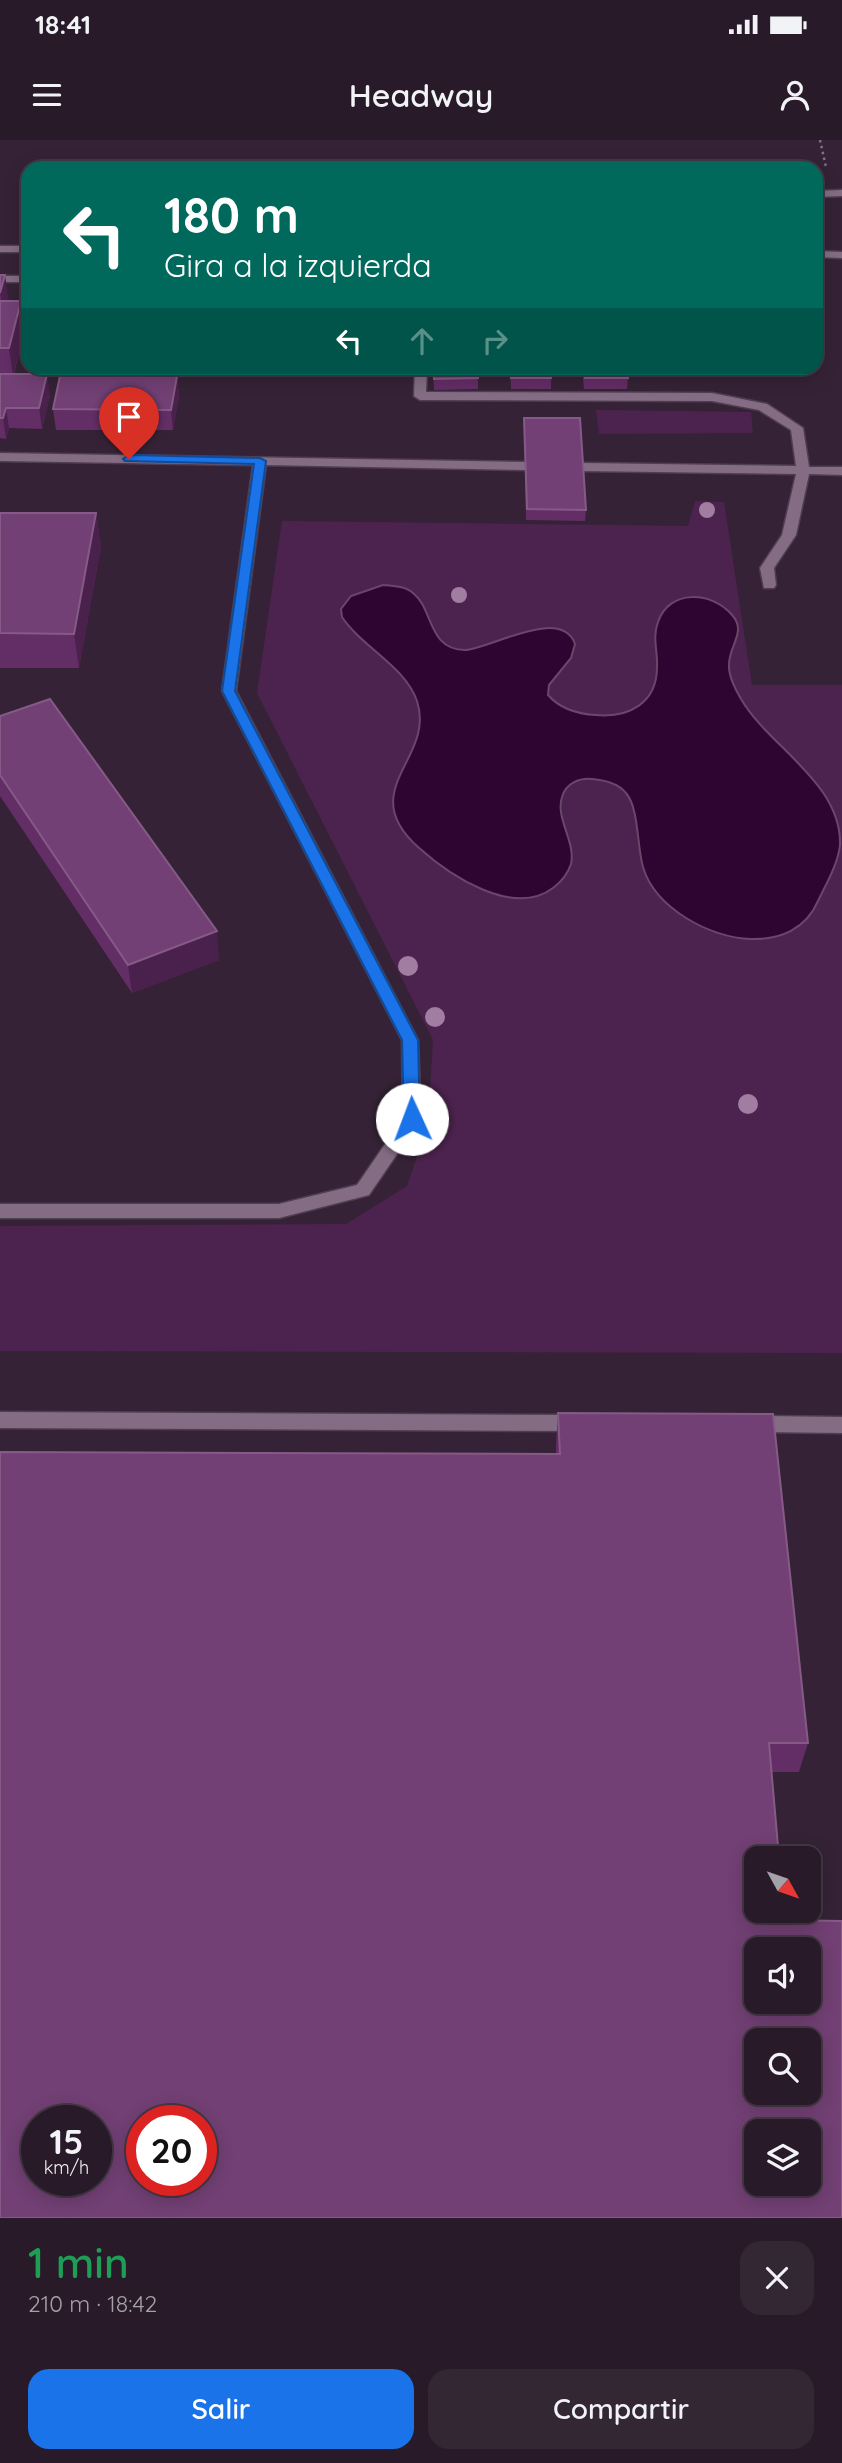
<!DOCTYPE html>
<html lang="es">
<meta charset="utf-8">
<style>
body{margin:0;font-family:Quicksand,sans-serif;background:#342734;color:#f1f3f6;height:100vh;display:flex;flex-direction:column;font-size:26px;white-space:nowrap}
*{box-sizing:border-box;margin:0}
p{font-size:23px;color:#a5a1a8}
.icon{flex:none;width:38px;height:38px;fill:none;stroke:currentColor;stroke-width:2;stroke-linecap:round;stroke-linejoin:round}
.map{position:relative;height:2078px;overflow:hidden}
.panel{display:flex;flex-direction:column;background:#281a28;flex:1}
.panel>*{flex:none}
.guide{position:absolute;left:21px;top:21px;width:802px;height:214px;border-radius:21px;box-shadow:0 4px 18px #0003,0 0 0 2px #443845;background:#00695c;color:#fff;overflow:hidden}
.needle{width:46px;rotate:130deg}
.tools{position:absolute;left:744px;top:1706px;display:grid;gap:14px}
.tools a{display:grid;place-items:center;width:77px;height:77px;border-radius:14px;background:#281a28;box-shadow:0 4px 18px #0003,0 0 0 2px #443845;font-size:35px}
.speed{position:absolute;left:21px;top:1965px;display:flex;gap:14px;font-size:35px;font-weight:700;text-align:center}
.speed>*{display:grid;place-content:center;width:91px;height:91px;border-radius:50%;background:#281a28;box-shadow:0 4px 18px #0003,0 0 0 2px #443845;line-height:1}
.speed small{font-size:18px;font-weight:400}
.speed .limit{border:10px solid #d22;background:#fff;color:#111}
.pin{position:absolute;display:grid;place-items:center;width:60px;height:60px;color:#fff;margin:-72px -30px;border-radius:50% 50% 50% 0;rotate:-45deg;box-shadow:0 0 7px #0007}
.pin .icon{rotate:45deg}
.me{position:absolute;width:77px;margin:-38px;rotate:358deg;stroke-linejoin:round;filter:drop-shadow(0 0 5px #0008)}
.turn{display:flex;align-items:center;gap:24px;height:147px;padding:0 28px;font-size:32px}
.turn .icon{width:91px;height:91px;stroke-width:2.5}
.turn b{display:block;font-size:49px;line-height:60px}
.lanes{display:flex;align-items:center;height:66px;padding:0 28px;background:#0003;justify-content:center;gap:35px;direction:ltr}
.lanes .off{opacity:.35}
.round{display:grid;place-items:center;flex:none;width:74px;height:74px;border-radius:21px;background:#342734}
.headline{display:flex;align-items:center;justify-content:space-between;height:119px;padding:0 28px}
h1{font-size:42px;font-weight:600;line-height:52px;color:#1e9e55}
.action{display:flex;gap:14px;margin-top:auto;padding:14px 28px}
.action a{flex:1;height:80px;border-radius:21px;background:#1a73e8;color:#fff;font-size:28px;font-weight:600;line-height:80px;text-align:center}
.action a+a{background:#342734;color:#f1f3f6}
.status{display:flex;justify-content:space-between;align-items:center;height:49px;padding:0 35px;background:#281a28;direction:ltr}
.status svg{height:19px;fill:currentColor}
header{display:flex;justify-content:space-between;align-items:center;height:91px;padding:0 28px;background:#281a28;font-size:32px;font-weight:600}
.map>svg:first-child{display:block}
.green{fill:#4c234e}
.water{fill:#2e0430;stroke:#69476a;stroke-width:2}
.lines{fill:none;stroke-linecap:round;stroke-linejoin:round}
.service-casing{stroke:#4f3e50;stroke-width:3}
.minor-casing{stroke:#4f3e50;stroke-width:3}
.path{stroke:#827182;stroke-width:2.5;stroke-dasharray:2.5 3.5;stroke-linecap:butt}
.service{fill:#846d84;fill-rule:evenodd}
.minor{fill:#846d84;fill-rule:evenodd}
.tree{fill:#a17da2}
.wall{fill:#632d65}
.shaded-wall{fill:#4a204c}
.building{fill:#724074;stroke:#865a87;stroke-width:2;fill-rule:evenodd}
.route{fill:#1a73e8;stroke:#114b97;stroke-width:2}
</style>
<div class="status"><b>18:41</b><svg viewBox="0 0 49 12"><path d="M0 12V9h3v3zM5 12V6h3v6zM10 12V3h3v9zM15 12V0h3v12zM26 1h20v11H26zM47 4h2v5h-2z"/></svg></div>
<header><svg class="icon" aria-label="menu" viewBox="0 0 24 24"><path d="M4 6h16M4 12h16M4 18h16"/></svg>Headway<svg class="icon" aria-label="person" viewBox="0 0 24 24"><circle cx="12" cy="8" r="4"/><path d="M4 21q1-7 8-7t8 7"/></svg></header>
<div class="map">
<svg width="842" height="2078" viewBox="0 0 842 2078">
<rect width="100%" height="100%" fill="#352236"/>
<path class="green" d="M596,270L751,272L753,293L599,294Z
M695,361L724,362L752,545H842V1213L0,1211V1086L346,1084L407,1046L428,984L433,900L257,553L282,381L688,386Z"/>
<path class="water" d="M383,445C394,446 406,446 414,454C433,469 428,510 465,510C488,510 561,465 575,504L571,518L549,545L548,555C560,569 578,574 596,575C629,578 657,563 657,527C658,511 652,498 658,482C669,449 712,451 732,475C747,491 729,506 729,524C728,536 735,549 741,559C768,606 842,643 840,705C838,724 826,744 818,761C806,789 780,800 751,799C710,798 655,768 643,727C637,707 639,668 626,653C618,643 604,640 592,639C579,638 566,643 562,657C555,678 576,702 571,724C568,733 561,742 553,748C513,778 449,735 418,707C354,649 436,619 417,561C405,526 362,507 342,477L341,469L351,456Z"/>
<g class="lines">
<defs>
<path id="service" d="M842,50V56L816,57V51Z
M0,136H28V142H0Z
M415,228H427L426,252L712,253L767,264L803,288L809,327H842V335L809,334L796,395L774,428L776,445L774,448H764L760,428L782,395L796,334L582,331L576,327L582,323L796,326L791,290L759,270L712,261L420,260L414,256Z
M0,313L525,322L531,326L525,330L266,325L236,551L418,900L421,979L369,1055L279,1078H0V1064H279L357,1045L403,978L402,900L222,551L253,325L0,321Z
M0,1272L580,1275L587,1277L590,1283L587,1289L580,1291L0,1288Z
M751,1276L842,1277V1293L751,1292L744,1290L741,1284L744,1278Z"/>
<path id="minor" d="M0,106H28V112H0Z
M816,111L842,112V118L816,117Z"/>
</defs>
<use href="#service" class="service-casing"/>
<use href="#minor" class="minor-casing"/>
<path class="path" d="M820,0L826,27"/>
<use href="#service" class="service"/>
<use href="#minor" class="minor"/>
</g>
<g class="tree">
<circle cx="707" cy="370" r="8"/>
<circle cx="459" cy="455" r="8"/>
<circle cx="408" cy="826" r="10"/>
<circle cx="435" cy="877" r="10"/>
<circle cx="748" cy="964" r="10"/>
</g>
<path class="wall" d="M0,135L9,161H21L25,188L14,234L50,255L42,289L9,288L6,299L0,298Z
M78,228H141L140,234H79Z
M433,228L478,238V249L434,250Z
M510,228H551V249H511Z
M582,228H626L628,238L627,249H584Z
M177,236L179,257L173,290H56L53,269Z
M524,278L586,370L585,381L526,380Z
M0,373H96L101,407L79,528H0Z
M0,576L219,820L132,853L0,656Z
M558,1273L808,1603L799,1632H771L785,1780L842,2078L556,1314V1305Z"/>
<path class="shaded-wall" d="M5,135L9,162L5,180L0,153Z
M21,161L25,188L13,236L9,208Z
M47,234L50,255L42,289L39,268Z
M177,236L179,257L173,290L171,270Z
M6,268L9,288L6,299L3,278Z
M96,373L101,407L79,528L74,494Z
M217,791L219,820L132,853L128,825Z"/>
<path class="building" d="M0,135H5L0,153Z
M0,161H21L9,208H0Z
M434,228H477L478,238L434,239Z
M511,228H551V238H511Z
M584,228H626L628,238H585Z
M0,234H47L39,268H6L3,278H0Z
M60,236H177L171,270L53,269Z
M524,278H580L586,370L527,369Z
M0,373H96L74,494L0,493Z
M50,559L217,791L128,825L0,635V576Z
M558,1273L773,1274L808,1603H769L779,1718H756V1771H784L785,1780L842,1781V2078H0V1312L560,1314ZM756,1810H808V1862H756ZM756,1900H808V1953H756ZM37,1981H96V2040H37ZM142,1981H201V2040H142ZM756,1992H808V2044H756Z"/>
<path class="route" d="M129,315L260,318L266,321L235,551L418,900L420,979L417,983H406L404,979L402,900L222,551L254,324L125,321L123,319Z"/>
</svg>
<div class="tools">
<a><svg class="needle" viewBox="-14 -14 28 28"><path d="M0-13l5 13h-10z" fill="#e53935"/><path d="M0 13l5-13h-10z" fill="#a5a1a8"/></svg></a>
<a><svg class="icon" aria-label="sound" viewBox="0 0 24 24"><path d="M4 9h4l5-4v14l-5-4H4zM17 9q2 3 0 6"/></svg></a>
<a><svg class="icon" aria-label="search" viewBox="0 0 24 24"><circle cx="10" cy="10" r="6"/><path d="M15 15l6 6"/></svg></a>
<a><svg class="icon" aria-label="layers" viewBox="0 0 24 24"><path d="M12 4l9 5-9 5-9-5zM3 14l9 5 9-5"/></svg></a>
</div>
<div class="speed"><div>15<small>km/h</small></div><div class="limit">20</div></div>
<div class="pin" style="left:129px;top:319px;background:#d93025"><svg class="icon" aria-label="arrive" viewBox="0 0 24 24"><path d="M6 21V4h12l-3 4 3 4H6"/></svg></div>
<svg class="me" style="left:412px;top:979px" viewBox="-20 -20 40 40"><circle r="19" fill="#fff"/><path d="M0-13L10 11 0 6-10 11z" fill="#1a73e8"/></svg>
<div class="guide">
<div class="turn"><svg class="icon" aria-label="left" viewBox="0 0 24 24"><path d="M17 20v-9H6M10 6l-5 5 5 5"/></svg><div><b>180 m</b>Gira a la izquierda</div></div>
<div class="lanes"><svg class="icon" aria-label="left" viewBox="0 0 24 24"><path d="M17 20v-9H6M10 6l-5 5 5 5"/></svg><svg class="icon off" aria-label="ahead" viewBox="0 0 24 24"><path d="M12 20V5M6 11l6-6 6 6"/></svg><svg class="icon off" aria-label="right" viewBox="0 0 24 24"><path d="M7 20v-9h11M14 6l5 5-5 5"/></svg></div>
</div>
</div>
<section class="panel">
<div class="headline"><div><h1>1 min</h1><p>210 m · 18:42</p></div><a class="round"><svg class="icon" aria-label="close" viewBox="0 0 24 24"><path d="M6 6l12 12M18 6L6 18"/></svg></a></div>
<div class="action"><a>Salir</a><a>Compartir</a></div>
</section>
